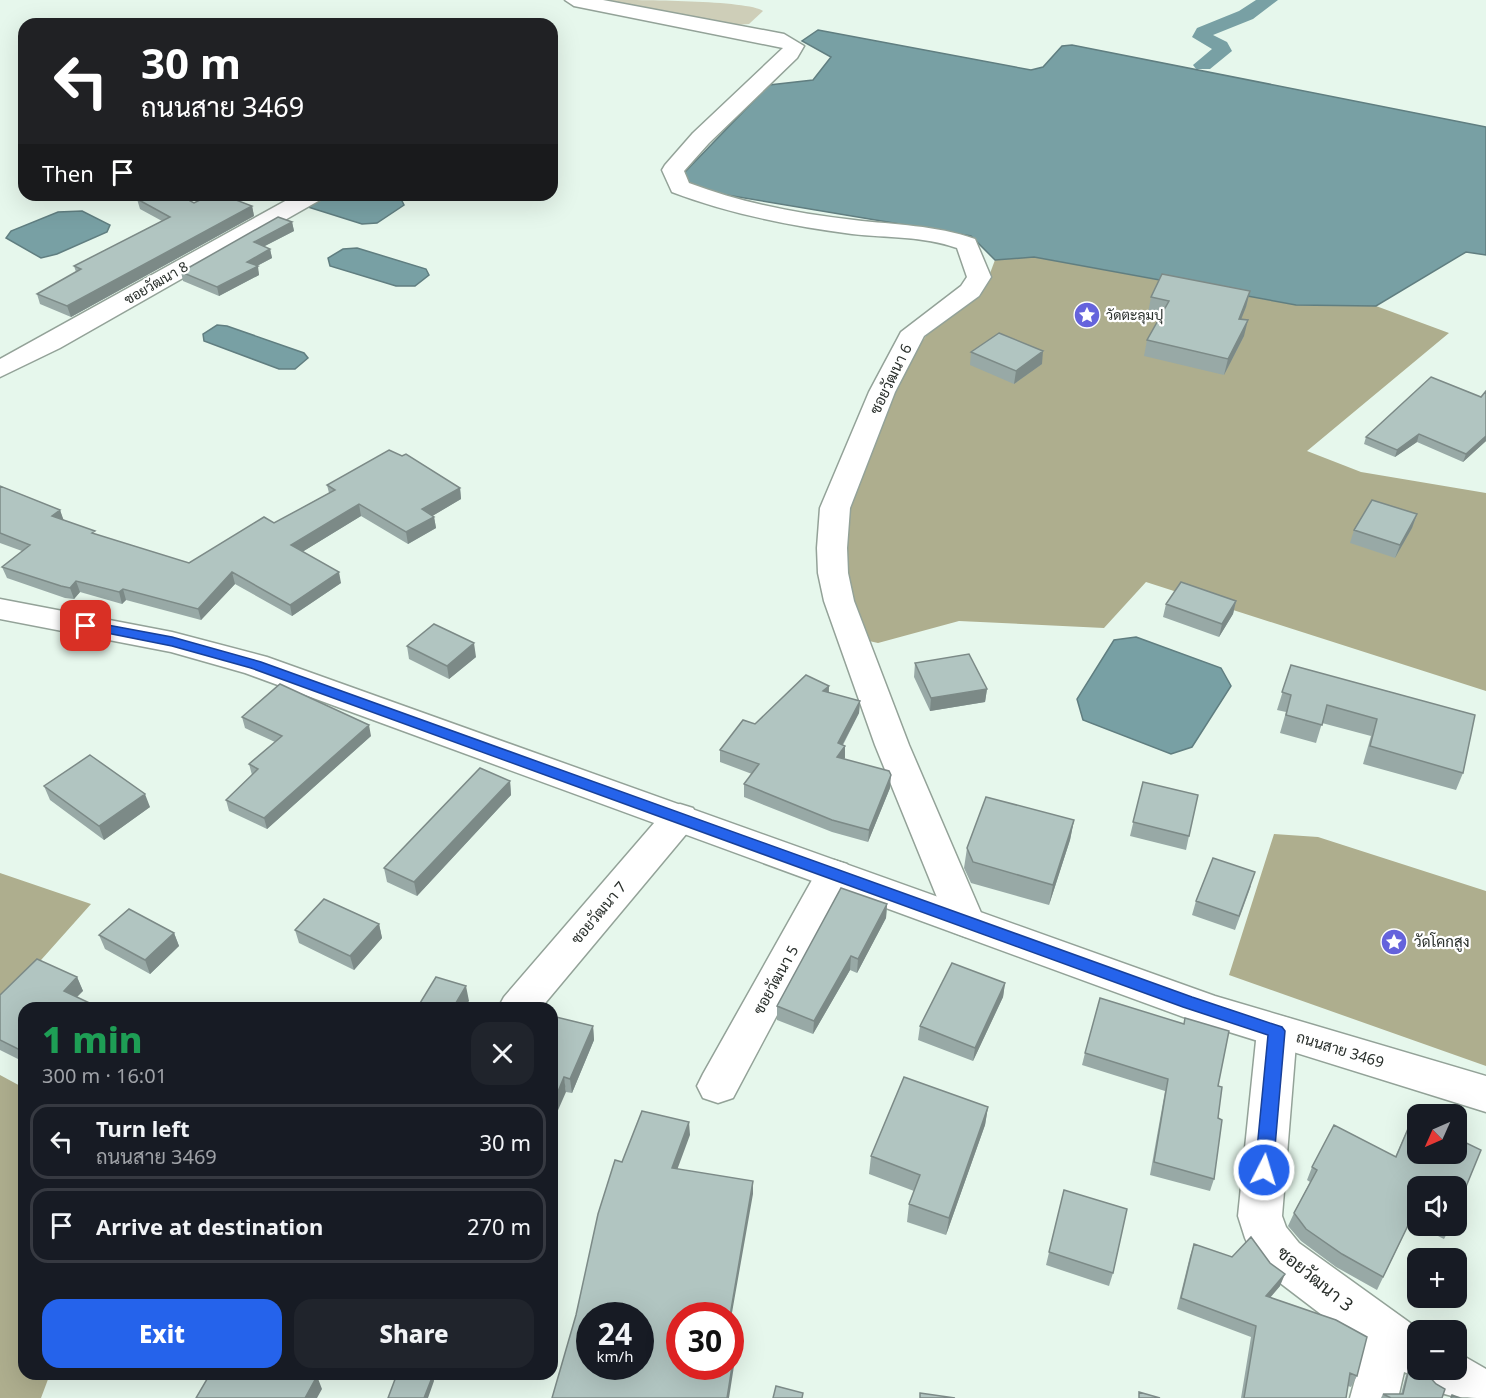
<!DOCTYPE html>
<meta charset="utf-8">
<style>
body{margin:0;font-family:"Noto Sans",Sarabun,sans-serif;background:#20242c;color:#f1f3f6;height:100vh;display:flex;flex-direction:column;font-size:22px;white-space:nowrap}
*{box-sizing:border-box;margin:0}
p{font-size:20px;color:#9ea1a6}
.icon{flex:none;width:33px;height:33px;fill:none;stroke:currentColor;stroke-width:2;stroke-linecap:round;stroke-linejoin:round}
.map{position:relative;flex:1;overflow:hidden}
.side{position:absolute;left:18px;top:1002px;width:540px;height:378px;display:flex;flex-direction:column;background:#171b24;border-radius:18px;box-shadow:0 6px 24px #0002}
.side>*{flex:none}
.top-card{position:absolute;left:18px;top:18px;width:540px;height:183px;border-radius:18px;box-shadow:0 6px 24px #0002;background:#202124;color:#fff;overflow:hidden}
.needle{width:39px;rotate:225deg}
.controls{position:absolute;left:1407px;top:1104px;display:grid;gap:12px}
.controls a{display:grid;place-items:center;width:60px;height:60px;border-radius:12px;background:#171b24;box-shadow:0 6px 24px #0002;font-size:30px}
.speed{position:absolute;left:576px;top:1302px;display:flex;gap:12px;font-size:30px;font-weight:700;text-align:center}
.speed>*{display:grid;place-content:center;width:78px;height:78px;border-radius:50%;background:#171b24;box-shadow:0 6px 24px #0002;line-height:1}
.speed small{font-size:15px;font-weight:400}
.speed .limit{border:9px solid #d22;background:#fff;color:#111}
.pin{position:absolute;display:grid;place-items:center;width:51px;height:51px;color:#fff;margin:-26px;border-radius:12px;box-shadow:0 3px 9px #0006}
.me{position:absolute;width:66px;margin:-33px;rotate:5deg;stroke-linejoin:round;filter:drop-shadow(0 0 4px #0008)}
.turn{display:flex;align-items:center;gap:21px;height:126px;padding:0 24px;font-size:27px}
.turn .icon{width:78px;height:78px;stroke-width:2.5}
.turn b{display:block;font-size:42px;line-height:51px}
.then{display:flex;align-items:center;height:57px;padding:0 24px;background:#0003;gap:12px;font-size:22px}
.round{display:grid;place-items:center;flex:none;width:63px;height:63px;border-radius:18px;background:#20242c}
.summary{display:flex;align-items:center;justify-content:space-between;height:102px;padding:0 24px}
h1{font-size:36px;font-weight:800;line-height:45px;color:#1e9e55}
.action{display:flex;gap:12px;margin-top:auto;padding:12px 24px}
.action a{flex:1;height:69px;border-radius:18px;background:#2563eb;color:#fff;font-size:24px;font-weight:800;line-height:69px;text-align:center}
.action a+a{background:#20242c;color:#f1f3f6}
ul{padding:0;list-style:none}
li{display:flex;align-items:center;gap:18px;height:75px;margin:0 12px 9px;padding:0 12px;border:3px solid #363941;border-radius:18px}
li div{flex:1}
li b{display:block;font-size:22px}
li em{font-style:normal}
.map>svg:first-child{display:block}
.green{fill:#ceceb8}
.forest{fill:#aeae8e}
.water{fill:#78a0a4;stroke:#607e80;stroke-width:1.5}
.lines{fill:none;stroke-linecap:round;stroke-linejoin:round}
.canal{fill:#78a0a4;fill-rule:evenodd}
.street-casing{stroke:#93a298;stroke-width:3}
.secondary-casing{stroke:#93a298;stroke-width:3}
.street{fill:#fff;fill-rule:evenodd}
.secondary{fill:#fff;fill-rule:evenodd}
.wall{fill:#98a9a6}
.shaded-wall{fill:#7c8a87}
.building{fill:#b1c5c1;stroke:#7c8a87;stroke-width:1.5;fill-rule:evenodd}
.route{fill:#2563eb;stroke:#184099;stroke-width:1.5}
.labels{text-anchor:middle;stroke-width:4.5;stroke-linejoin:round;paint-order:stroke}
.far-street-label{font-size:14px;fill:#292f2b;stroke:#fff}
.far-poi-label{font-size:14px;fill:#292f2b;stroke:#fff;text-anchor:start}
.street-label{font-size:15px;fill:#292f2b;stroke:#fff}
.poi-label{font-size:15px;fill:#292f2b;stroke:#fff;text-anchor:start}
.near-street-label{font-size:18px;fill:#292f2b;stroke:#fff}
</style>
<div class="map">
<svg width="1486" height="1398" viewBox="0 0 1486 1398">
<rect width="100%" height="100%" fill="#e6f7ec"/>
<path class="green" d="M608,0C636,0 748,0 763,11L749,24L736,25Z"/>
<path class="forest" d="M1034,257L1296,305L1376,306L1449,333L1307,451L1361,472L1486,493V691L1146,582L1104,628L959,621L878,643L860,639L842,576L847,503L890,387L933,326L986,284L995,260Z
M1274,834L1318,837L1486,891V1066L1229,975Z
M0,873L91,904L0,1006Z
M0,1075L24,1088V1374H50L41,1398H0Z"/>
<path class="water" d="M818,30L1031,70L1043,67L1062,46L1072,45L1486,127V255L1466,252L1376,306L1296,305L1034,257L995,260L971,236L697,190L682,175L769,85L813,80L831,57L802,41Z
M323,195H387L401,199L404,205L377,223L362,224L308,207L309,203Z
M82,211L110,225L107,232L57,254L41,258L6,238L11,231L58,212Z
M357,248L426,269L429,275L415,286H396L330,266L328,258L343,249Z
M217,325L227,326L304,353L308,358L295,369H279L204,341L203,334Z
M1136,637L1221,668L1231,686L1192,747L1171,754L1083,720L1077,699L1114,640Z"/>
<g class="lines">
<path class="canal" d="M1256,0H1278L1253,19L1213,35L1227,42L1232,51L1210,69H1196L1193,65L1212,49L1192,37L1197,28L1239,11Z"/>
<defs>
<path id="street" d="M565,0H603L784,34L804,46L797,58L709,143L684,171L689,183C742,203 798,214 854,220C896,225 935,225 975,239L991,277L979,296L924,336L895,392L850,508L847,548L848,573L854,601L909,745L985,922L979,932L966,937L953,932L947,922L875,745L824,601L818,573L817,548L820,508L869,392L901,332L961,286L967,277L957,248C923,236 887,238 852,234C791,226 730,214 672,192L662,170L665,165L693,133L783,48L574,6Z
M296,195H323L320,200L60,348L0,377V359Z
M680,804L693,808L698,817L693,826L541,1008H498L504,997L667,808Z
M834,860L847,864L852,874L733,1098L718,1103L703,1098L697,1086L703,1074L821,864Z
M1277,1015L1291,1019L1297,1031L1282,1216L1286,1227L1299,1243L1420,1330L1418,1370H1456V1353L1460,1354L1486,1369V1398C1462,1398 1433,1398 1422,1376L1418,1377L1404,1372L1398,1398H1350L1364,1347L1267,1273L1251,1252L1245,1238L1238,1216L1257,1031L1263,1019Z"/>
<path id="secondary" d="M0,599L172,632L267,657L1215,996L1486,1076V1112L1197,1022L245,673L171,652L0,619Z"/>
</defs>
<use href="#street" class="street-casing"/>
<use href="#secondary" class="secondary-casing"/>
<use href="#street" class="street"/>
<use href="#secondary" class="secondary"/>
</g>
<path class="wall" d="M137,199L252,206L254,216L71,317L40,304L37,294L76,272L74,266L162,221L140,209Z
M292,222L294,231L263,247L270,249L272,258L257,266L259,275L219,296L183,281L181,272Z
M1250,291L1246,307L1241,319L1244,336L1224,375L1144,356L1147,340L1161,316L1148,313L1151,297Z
M971,352L1042,364L1014,384L970,365Z
M1481,397L1486,441L1463,462L1417,442L1395,457L1364,444L1366,437Z
M327,485L460,488L461,499L432,516L434,517L436,528L408,544L361,516L302,552L341,583L292,616L235,584L201,620L126,600L122,604L80,592L74,599L65,598L7,578L2,567L22,551L0,543V486L60,510L63,520L96,535L189,563L274,523L329,493Z
M1417,514L1412,528L1395,558L1350,543L1354,530Z
M1236,601L1233,614L1219,637L1163,617L1166,604Z
M407,646L476,657L449,679L409,659Z
M915,663L987,689L985,702L930,711L914,677Z
M1291,665L1463,773L1456,790L1363,764L1371,736L1322,723L1316,743L1280,733L1286,712L1277,710Z
M829,686V693L860,701L859,713L843,745L845,746L844,759L890,788L868,842L832,832L744,797V784L752,774L720,762V750L755,724Z
M242,717L371,736L267,829L229,811L226,800L252,775L249,764L275,742L245,728Z
M510,781L511,795L417,896L387,882L384,868Z
M1143,782L1189,836L1186,850L1130,836Z
M44,786L150,807L104,840L50,800Z
M1074,820L1070,840L1049,905L971,883L964,868L967,848Z
M1251,886L1235,930L1192,915L1196,901Z
M887,904L886,918L857,973L850,970L813,1034L777,1020V1006Z
M379,924L382,938L354,970L299,943L295,930Z
M174,933L179,946L150,974L105,949L99,935Z
M77,977L83,991L24,1008V1062L0,1050V995Z
M1005,983L1003,997L973,1061L918,1040L920,1026Z
M552,1016L593,1026L594,1040L572,1093L566,1092Z
M1085,1053L1218,1086V1118L1214,1179L1210,1191L1150,1175L1165,1091L1082,1065Z
M988,1107L985,1125L946,1235L907,1222L909,1204L914,1191L869,1174L871,1156Z
M1413,1117L1418,1186V1226H1451L1444,1239L1410,1222L1377,1290L1336,1267L1301,1241L1288,1226L1294,1213L1310,1182L1307,1180L1312,1167L1395,1157Z
M1064,1190L1113,1273L1109,1286L1046,1265Z
M1194,1244L1280,1286L1270,1298L1357,1376L1351,1387L1348,1386L1346,1398H1241L1251,1337L1177,1309L1190,1256Z
M1409,1369L1436,1384L1442,1398H1381L1383,1394H1401L1406,1375Z"/>
<path class="shaded-wall" d="M252,206L254,216L71,317L67,306Z
M292,222L294,231L255,251L254,242Z
M270,249L272,258L249,270L247,262Z
M258,266L259,275L219,296L217,287Z
M1250,291L1246,307L1235,335L1239,319Z
M1248,320L1244,336L1224,375L1228,359Z
M1043,351L1042,364L1014,384L1016,371Z
M1419,434L1417,442L1395,457L1397,450Z
M1486,436V441L1463,462L1466,454Z
M460,488L461,499L424,521L422,509Z
M359,504L361,516L294,557L291,545Z
M60,510L64,521L52,516Z
M1417,514L1412,528L1395,558L1400,545Z
M434,517L436,528L408,544L406,532Z
M232,572L235,584L201,620L198,609Z
M339,572L341,583L292,616L290,605Z
M76,581L80,592L74,599L70,588Z
M123,589L126,600L122,604L119,592Z
M1236,601L1233,614L1219,637L1222,624Z
M474,643L476,657L449,679L447,666Z
M829,686L828,698L823,691Z
M987,689L985,702L930,711L931,698Z
M860,701L859,713L837,755L838,743Z
M369,725L371,736L267,829L264,818Z
M845,746V758L836,770L837,757Z
M891,775L890,788L868,842L869,830Z
M510,781L511,795L417,896L414,882Z
M145,794L150,807L104,840L99,826Z
M1074,820L1070,840L1049,905L1053,885Z
M887,904L886,918L857,973L858,959Z
M379,924L382,938L354,970L350,956Z
M174,933L179,946L150,974L145,960Z
M851,956L850,970L813,1034L814,1021Z
M77,977L83,991L70,1004L64,991Z
M1005,983L1003,997L973,1061L975,1048Z
M466,986L469,1001L464,1008H453Z
M593,1026L594,1040L572,1093L570,1079Z
M564,1077L566,1092L552,1124V1106Z
M988,1107L985,1125L946,1235L949,1218Z
M689,1122L690,1135L673,1181L672,1168Z
M753,1181V1194L730,1324V1316Z
M1285,1274L1280,1286L1261,1308L1266,1296Z
M734,1354V1366L729,1398H727Z
M433,1375L434,1381L428,1398H424Z
M317,1376L322,1389L317,1398H305Z"/>
<path class="building" d="M147,195H179L194,203L210,195H223L252,206L67,306L37,294L81,269L74,266L170,217L137,199Z
M278,217L292,222L254,242L270,249L247,262L258,266L217,287L181,272Z
M1162,274L1250,291L1239,319L1248,320L1228,359L1147,340L1169,301L1151,297Z
M999,333L1043,351L1016,371L971,352Z
M1431,377L1481,397L1486,391V436L1466,454L1419,434L1397,450L1366,437Z
M389,450L402,456L406,454L460,488L422,509L434,517L406,532L359,504L291,545L339,572L290,605L232,572L198,609L123,589L119,592L76,581L70,588L61,586L2,567L30,545L0,533V486L60,510L52,516L95,531L92,533L189,563L264,517L274,523L335,490L327,485Z
M1372,500L1417,514L1400,545L1354,530Z
M1181,582L1236,601L1222,624L1166,604Z
M434,624L474,643L447,666L407,646Z
M969,654L987,689L931,698L915,663Z
M1291,665L1475,715L1463,773L1370,746L1377,719L1327,705L1322,725L1286,715L1291,695L1282,692Z
M806,675L829,686L823,691L860,701L838,743L845,746L837,757L889,771L891,775L869,830L832,820L744,784L759,764L720,750L743,720L755,724Z
M280,684L369,725L264,818L226,800L258,769L249,764L282,736L242,717Z
M90,755L145,794L99,826L44,786Z
M480,768L510,781L414,882L384,868Z
M1143,782L1198,795L1189,836L1133,822Z
M986,797L1074,820L1053,885L973,862L967,848Z
M1213,858L1255,872L1239,916L1196,901Z
M841,888L887,904L858,959L851,956L814,1021L777,1006Z
M324,899L379,924L350,956L295,930Z
M129,909L174,933L145,960L99,935Z
M37,959L77,977L64,991L100,1008H24V1052L0,1040V995Z
M952,963L1005,983L975,1048L920,1026Z
M436,977L466,986L453,1008H417Z
M1100,998L1184,1024L1185,1018L1229,1031L1218,1086L1222,1087L1218,1118L1222,1120L1214,1179L1154,1162L1168,1079L1085,1053Z
M552,1016L593,1026L570,1079L564,1077L552,1106Z
M904,1077L988,1107L949,1218L909,1204L920,1175L871,1156Z
M642,1111L689,1122L672,1168L753,1181L730,1316H680V1366H730V1353L734,1354L727,1398H552L576,1315L598,1214L615,1160L622,1162ZM590,1316H640V1366H590Z
M1413,1117L1418,1119V1154H1456V1138L1481,1150L1456,1211V1186H1418V1209H1416L1383,1277L1342,1254L1306,1229L1294,1213L1317,1170L1312,1167L1334,1125L1396,1157Z
M1064,1190L1127,1209L1113,1273L1049,1252Z
M1251,1237L1270,1263L1285,1274L1266,1296L1336,1320L1367,1337L1357,1376L1350,1373L1346,1398H1244L1256,1326L1181,1298L1194,1244L1232,1257Z
M1409,1369L1425,1372L1436,1384L1445,1389L1442,1398H1391L1383,1394H1403Z
M210,1374H310L317,1376L305,1398H196Z
M397,1374H427L433,1375L424,1398H388Z
M776,1386L803,1393L802,1398H773Z
M1139,1392L1160,1398H1139Z
M920,1393L955,1398H920Z
M1452,1395L1460,1398H1451Z"/>
<path class="route" d="M86,621L172,637L261,662L1192,997L1282,1027L1285,1031L1273,1170L1270,1176L1264,1178L1258,1176L1255,1170L1268,1035L1183,1007L251,668L172,646L82,628L80,626Z"/>
<defs>
<symbol id="sight-disc" viewBox="-11 -11 22 22"><circle r="9.5" fill="#6563dc" stroke="#fff"/><path d="M0-6L1.8-2.2L6-1.7L2.9 1.2L3.7 5.4L0 3.3L-3.7 5.4L-2.9 1.2L-6-1.7L-1.8-2.2Z" fill="#fff"/></symbol>
</defs>
<g fill-rule="evenodd">
<use href="#sight-disc" x="1072" y="300" width="30" height="30"/>
<use href="#sight-disc" x="1379" y="927" width="30" height="30"/>
</g>
<g class="labels">
<g class="far-street-label">
<text transform="translate(156 283) rotate(-30)" y="5">ซอยวัฒนา 8</text>
</g>
<g class="far-poi-label">
<text x="1106" y="320">วัดตะลุมปุ</text>
</g>
<g class="street-label">
<text transform="translate(891 379) rotate(-64)" y="5">ซอยวัฒนา 6</text>
<text transform="translate(599 913) rotate(-50)" y="5">ซอยวัฒนา 7</text>
<text transform="translate(776 980) rotate(-61)" y="5">ซอยวัฒนา 5</text>
<text transform="translate(1340 1050) rotate(17)" y="5">ถนนสาย 3469</text>
</g>
<g class="poi-label">
<text x="1414" y="947">วัดโคกสูง</text>
</g>
<g class="near-street-label">
<text transform="translate(1315 1279) rotate(39)" y="6">ซอยวัฒนา 3</text>
</g>
</g>
</svg>
<div class="controls">
<a><svg class="needle" viewBox="-14 -14 28 28"><path d="M0-13l5 13h-10z" fill="#e53935"/><path d="M0 13l5-13h-10z" fill="#9ea1a6"/></svg></a>
<a><svg class="icon" aria-label="sound" viewBox="0 0 24 24"><path d="M4 9h4l5-4v14l-5-4H4zM17 9q2 3 0 6"/></svg></a>
<a>+</a>
<a>−</a>
</div>
<div class="speed"><div>24<small>km/h</small></div><div class="limit">30</div></div>
<div class="pin" style="left:86px;top:626px;background:#d93025"><svg class="icon" aria-label="arrive" viewBox="0 0 24 24"><path d="M6 21V4h12l-3 4 3 4H6"/></svg></div>
<svg class="me" style="left:1264px;top:1170px" viewBox="-20 -20 40 40"><circle r="17" fill="#2563eb" stroke="#fff" stroke-width="3"/><path d="M0-11L8 9 0 5-8 9z" fill="#fff"/></svg>
<div class="top-card">
<div class="turn"><svg class="icon" aria-label="left" viewBox="0 0 24 24"><path d="M17 20v-9H6M10 6l-5 5 5 5"/></svg><div><b>30 m</b>ถนนสาย 3469</div></div>
<div class="then">Then<svg class="icon" aria-label="arrive" viewBox="0 0 24 24"><path d="M6 21V4h12l-3 4 3 4H6"/></svg></div>
</div>
<section class="side">
<div class="summary"><div><h1>1 min</h1><p>300 m · 16:01</p></div><a class="round"><svg class="icon" aria-label="close" viewBox="0 0 24 24"><path d="M6 6l12 12M18 6L6 18"/></svg></a></div>
<ul>
<li><svg class="icon" aria-label="left" viewBox="0 0 24 24"><path d="M17 20v-9H6M10 6l-5 5 5 5"/></svg><div><b>Turn left</b><p>ถนนสาย 3469</p></div><em>30 m</em></li>
<li><svg class="icon" aria-label="arrive" viewBox="0 0 24 24"><path d="M6 21V4h12l-3 4 3 4H6"/></svg><div><b>Arrive at destination</b></div><em>270 m</em></li>
</ul>
<div class="action"><a>Exit</a><a>Share</a></div>
</section>
</div>
